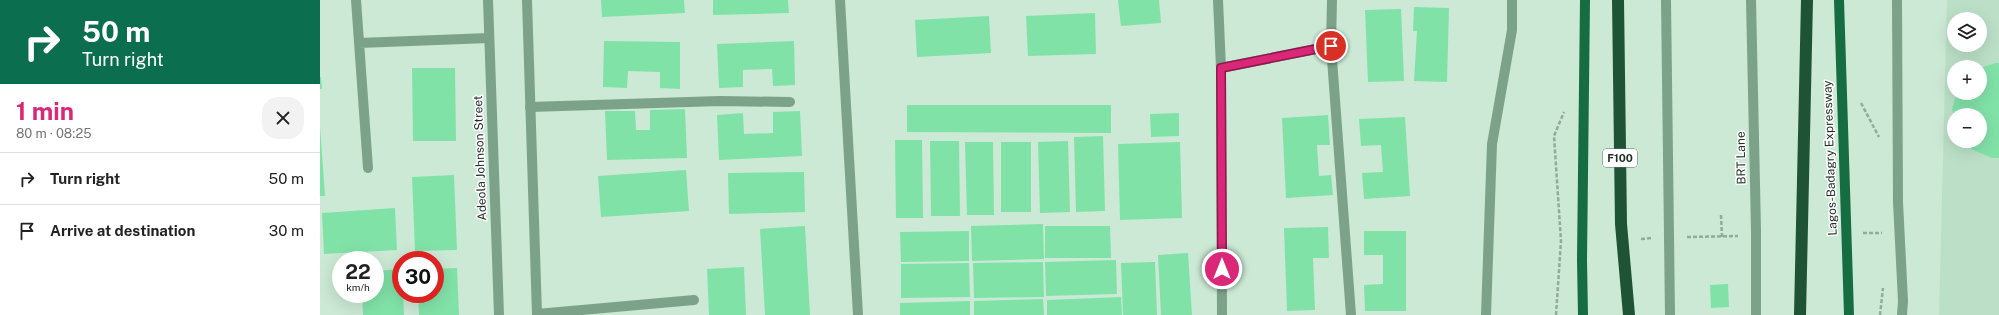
<!DOCTYPE html>
<meta charset="utf-8">
<style>
body{margin:0;font-family:"Public Sans",sans-serif;background:#f2f2f2;color:#222;height:100vh;display:flex;flex-direction:column;font-size:15px;white-space:nowrap}
*{box-sizing:border-box;margin:0}
p{font-size:13px;color:#767676}
.icon{flex:none;width:22px;height:22px;fill:none;stroke:currentColor;stroke-width:2;stroke-linecap:round;stroke-linejoin:round}
.map{position:relative;flex:1;overflow:hidden}
.side{display:flex;flex-direction:column;background:#fff;width:320px}
.side>*{flex:none}
.guide{background:#0b6e4f;color:#fff;overflow:hidden}
.tools{position:absolute;left:1627px;top:12px;display:grid;gap:8px}
.tools a{display:grid;place-items:center;width:40px;height:40px;border-radius:50%;background:#fff;box-shadow:0 4px 16px #0002;font-size:20px}
.speed{position:absolute;left:12px;top:251px;display:flex;gap:8px;font-size:20px;font-weight:700;text-align:center}
.speed>*{display:grid;place-content:center;width:52px;height:52px;border-radius:50%;background:#fff;box-shadow:0 4px 16px #0002;line-height:1}
.speed small{font-size:10px;font-weight:400}
.speed .limit{border:6px solid #d22;background:#fff;color:#111}
.pin{position:absolute;display:grid;place-items:center;width:34px;height:34px;color:#fff;margin:-17px;border:2px solid #fff;border-radius:50%;box-shadow:0 1px 4px #0007}
.me{position:absolute;width:44px;margin:-22px;rotate:0deg;stroke-linejoin:round;filter:drop-shadow(0 0 3px #0008)}
.turn{display:flex;align-items:center;gap:14px;height:84px;padding:0 16px;font-size:18px}
.turn .icon{width:52px;height:52px;stroke-width:2.5}
.turn b{display:block;font-size:28px;line-height:34px}
.round{display:grid;place-items:center;flex:none;width:42px;height:42px;border-radius:16px;background:#f2f2f2}
.summary{display:flex;align-items:center;justify-content:space-between;height:68px;padding:0 16px}
h1{font-size:24px;font-weight:700;line-height:30px;color:#db2777}
ul{padding:0;list-style:none}
li{display:flex;align-items:center;gap:12px;height:52px;padding:0 16px;border-top:1px solid #e0e0e0}
li div{flex:1}
li b{display:block;font-size:15px}
li em{font-style:normal}
main{display:flex;flex:1;min-height:0}
.map>svg:first-child{display:block}
.built{fill:#bbe0c7;fill-rule:evenodd}
.building{fill:#81e2a8}
.lines{fill:none;stroke-linecap:round;stroke-linejoin:round}
.path{stroke:#92aa9a;stroke-width:2.5;stroke-dasharray:4 2;stroke-linecap:butt}
.service{stroke:#7ca289;stroke-width:10}
.minor{stroke:#7ca289;stroke-width:10}
.primary{stroke:#166d42;stroke-width:10}
.motorway{stroke:#1f5336;stroke-width:12}
.route-casing{stroke:#8e194d;stroke-width:10}
.route{stroke:#db2777;stroke-width:7}
.labels{text-anchor:middle;stroke-width:3;stroke-linejoin:round;paint-order:stroke}
.shield{fill:#fff;stroke:#656d68;stroke-width:1}
.shield-label{font-size:11px;font-weight:bold;fill:#232e27}
.street-label{font-size:12px;fill:#232e27;stroke:#fff}
</style>
<main>
<section class="side">
<div class="guide">
<div class="turn"><svg class="icon" aria-label="right" viewBox="0 0 24 24"><path d="M7 20v-9h11M14 6l5 5-5 5"/></svg><div><b>50 m</b>Turn right</div></div>
</div>
<div class="summary"><div><h1>1 min</h1><p>80 m · 08:25</p></div><a class="round"><svg class="icon" aria-label="close" viewBox="0 0 24 24"><path d="M6 6l12 12M18 6L6 18"/></svg></a></div>
<ul>
<li><svg class="icon" aria-label="right" viewBox="0 0 24 24"><path d="M7 20v-9h11M14 6l5 5-5 5"/></svg><div><b>Turn right</b></div><em>50 m</em></li>
<li><svg class="icon" aria-label="arrive" viewBox="0 0 24 24"><path d="M6 21V4h12l-3 4 3 4H6"/></svg><div><b>Arrive at destination</b></div><em>30 m</em></li>
</ul>
</section>
<div class="map">
<svg width="1679" height="315" viewBox="0 0 1679 315">
<rect width="100%" height="100%" fill="#cbe9d5"/>
<path class="built" d="M1627,0H1679V315H1619ZM1634,19H1660V45H1634ZM1634,67H1660V93H1634ZM1634,115H1660V141H1634Z"/>
<path class="building" d="M281,0H364L365,13L282,17Z
M393,0H468L469,13L393,15Z
M798,0H839L841,23L801,26Z
M1094,7L1129,8L1127,82L1094,81L1097,31H1093Z
M1081,9L1084,81L1048,82L1045,10Z
M775,13L776,54L708,56L706,16Z
M669,16L671,53L597,57L595,20Z
M284,41L360,42V89L340,88V72L308,71L307,88L283,87Z
M474,41L475,85L453,86L452,69L423,70V87L399,88L397,44Z
M1676,63H1679V158H1672L1651,149L1645,141H1660V115H1634L1632,109L1637,93H1660V68Z
M92,68H135L136,141H93Z
M0,77H1L2,89H0Z
M587,105H791V133L587,132Z
M365,109L367,158L287,160L285,111H315L316,130H330V110Z
M480,111L482,156L399,160L397,115L423,113L424,134L453,133V112Z
M859,113V136L831,137L830,114Z
M1008,115L1010,145H997L999,176L1011,175L1013,195L966,198L962,118Z
M1085,117L1090,196L1044,199L1042,173L1063,172L1061,145L1041,146L1039,119Z
M0,126L5,196H0Z
M783,136L785,211L756,212L754,137Z
M575,140H602L603,218H576Z
M610,141H639L640,216H611Z
M748,141L750,212L720,213L718,142Z
M645,142H673L674,215H647Z
M681,142H711V212H681Z
M860,142L862,218L800,220L798,144Z
M366,170L369,211L281,217L278,176Z
M484,172L485,212L409,214L408,173Z
M134,175L137,250L95,251L92,177Z
M75,208L77,250L4,254L2,213Z
M723,224L724,259L652,261L651,226Z
M485,226L490,315H445L440,229Z
M725,226H790L791,258H725Z
M1008,227L1009,258H993L995,310L967,311L964,228Z
M649,231V261L581,262L580,232Z
M1044,231H1086V311H1045L1044,285L1063,284V255H1044Z
M868,253L872,315H841L838,255Z
M796,260L797,294L726,296L725,262Z
M723,262L724,297L654,298L653,263Z
M835,262L837,315H803L801,263Z
M649,263L650,297L581,298V264Z
M424,267L426,315H389L387,269Z
M137,268L139,315H99L98,294H115V269Z
M81,269V294H83L84,315H43L42,294H55V271Z
M1408,284L1409,307L1391,308L1390,285Z
M801,297L802,315H727V300Z
M723,299L724,315H654V301Z
M650,301V315H580V303Z"/>
<g class="lines">
<path class="path" d="M1541,103L1559,137
M1401,215L1402,237
M1543,233H1562
M1367,237L1418,236
M1321,239L1332,238
M1236,315L1241,241L1234,136L1244,112
M1560,315L1563,288"/>
<path class="service" d="M1346,0L1350,315
M1431,0L1436,230V315
M1577,0L1578,202L1583,301L1582,315
M210,107L400,101L470,102
M217,314L374,300"/>
<path class="minor" d="M36,0L48,168
M168,0L179,315
M207,0L217,315
M520,0L538,315
M898,0L901,68L902,315
M1012,0L1011,46L1031,315
M39,43L169,38
M901,68L1011,46
M1166,315L1172,144L1192,30V0"/>
<path class="primary" d="M1519,0L1529,315
M1263,315L1262,260L1265,0"/>
<path class="motorway" d="M1298,0L1301,224L1309,315
M1480,315L1487,0"/>
</g>
<g class="lines">
<defs>
<path id="route" d="M902,269L901,68L1011,46"/>
</defs>
<use href="#route" class="route-casing"/>
<use href="#route" class="route"/>
</g>
<g class="labels">
<rect class="shield" x="1283" y="149" width="34" height="18" rx="3"/>
<g class="shield-label">
<text x="1300" y="162">F100</text>
</g>
<g class="street-label">
<text transform="translate(160 158) rotate(-92)" y="4">Adeola Johnson Street</text>
<text transform="translate(1421 158) rotate(-91)" y="4">BRT Lane</text>
<text transform="translate(1510 158) rotate(-92)" y="4">Lagos-Badagry Expressway</text>
</g>
</g>
</svg>
<div class="tools">
<a><svg class="icon" aria-label="layers" viewBox="0 0 24 24"><path d="M12 4l9 5-9 5-9-5zM3 14l9 5 9-5"/></svg></a>
<a>+</a>
<a>−</a>
</div>
<div class="speed"><div>22<small>km/h</small></div><div class="limit">30</div></div>
<div class="pin" style="left:1011px;top:46px;background:#d93025"><svg class="icon" aria-label="arrive" viewBox="0 0 24 24"><path d="M6 21V4h12l-3 4 3 4H6"/></svg></div>
<svg class="me" style="left:902px;top:269px" viewBox="-20 -20 40 40"><circle r="17" fill="#db2777" stroke="#fff" stroke-width="3"/><path d="M0-11L8 9 0 5-8 9z" fill="#fff"/></svg>
</div>
</main>
